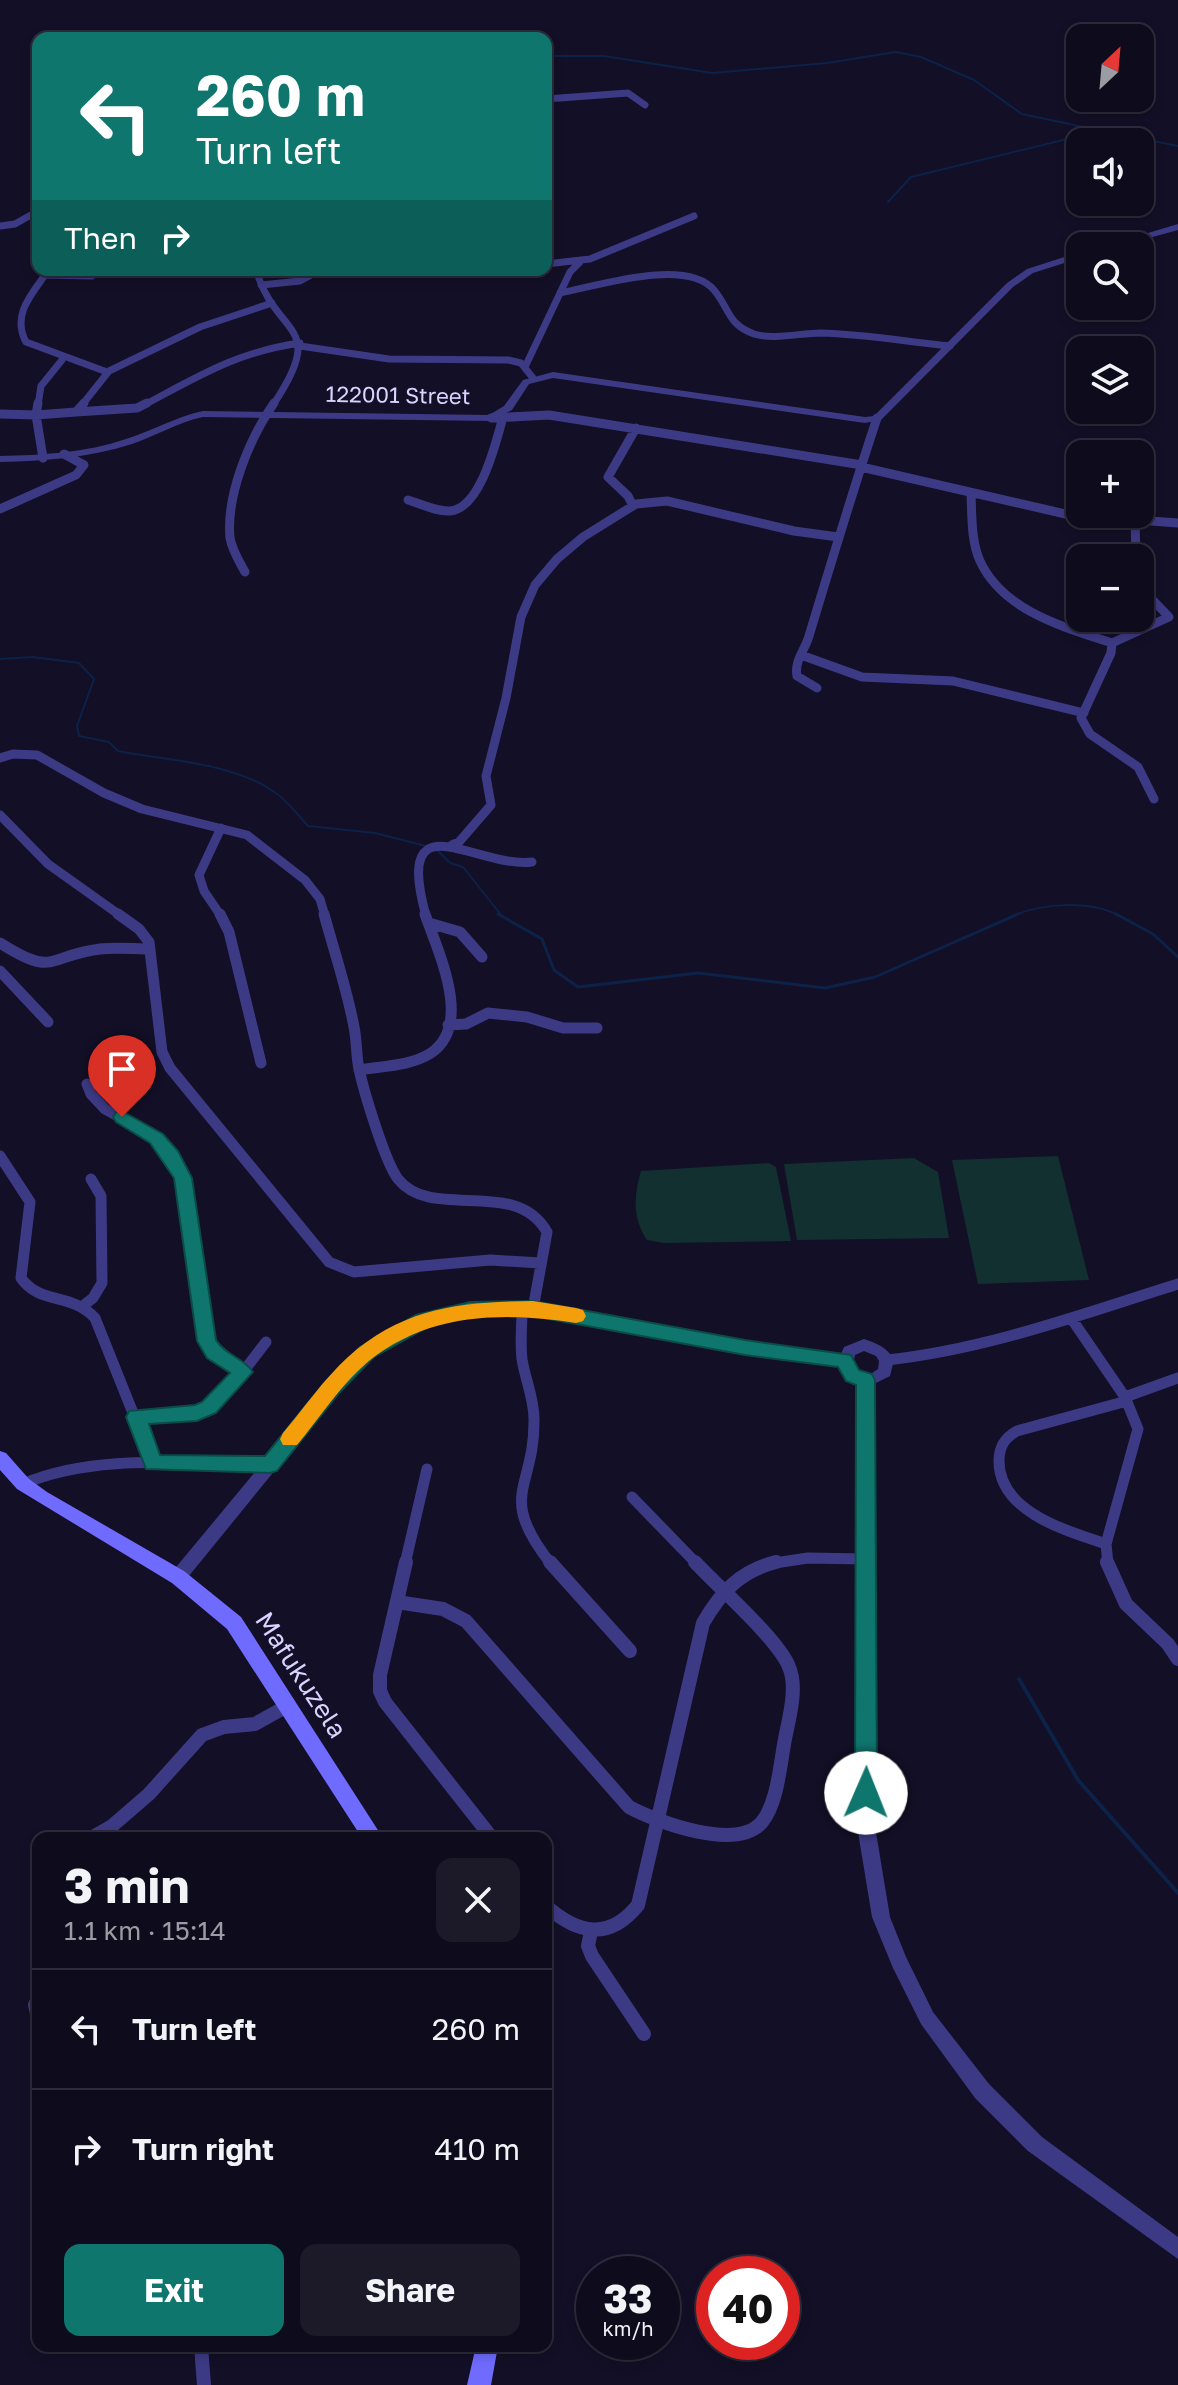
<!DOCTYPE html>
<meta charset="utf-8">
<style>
body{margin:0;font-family:"Golos Text",sans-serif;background:#1c1929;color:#f1f3f6;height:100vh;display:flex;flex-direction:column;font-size:30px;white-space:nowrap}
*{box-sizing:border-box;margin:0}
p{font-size:26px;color:#9b9ba3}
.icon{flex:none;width:44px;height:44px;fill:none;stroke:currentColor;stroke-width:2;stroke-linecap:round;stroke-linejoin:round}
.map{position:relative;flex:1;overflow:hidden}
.drawer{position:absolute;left:32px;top:1832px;width:520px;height:520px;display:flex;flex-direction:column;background:#0e0b1c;border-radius:16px;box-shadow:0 4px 12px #0003,0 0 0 2px #2e2b3b}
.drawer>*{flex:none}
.banner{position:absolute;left:32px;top:32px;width:520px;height:244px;border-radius:16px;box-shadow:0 4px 12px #0003,0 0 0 2px #2e2b3b;background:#0f766e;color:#fff;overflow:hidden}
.needle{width:52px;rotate:26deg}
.fabs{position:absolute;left:1066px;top:24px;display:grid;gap:16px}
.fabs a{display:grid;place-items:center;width:88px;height:88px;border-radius:16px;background:#0e0b1c;box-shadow:0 4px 12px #0003,0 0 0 2px #2e2b3b;font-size:40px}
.speed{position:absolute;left:576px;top:2256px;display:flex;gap:16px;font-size:40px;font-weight:700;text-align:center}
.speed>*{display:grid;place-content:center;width:104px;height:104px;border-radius:50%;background:#0e0b1c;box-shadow:0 4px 12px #0003,0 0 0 2px #2e2b3b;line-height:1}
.speed small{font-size:20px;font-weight:400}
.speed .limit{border:12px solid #d22;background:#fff;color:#111}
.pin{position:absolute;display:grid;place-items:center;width:68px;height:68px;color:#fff;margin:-82px -34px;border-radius:50% 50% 50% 0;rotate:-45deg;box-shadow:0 0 8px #0007}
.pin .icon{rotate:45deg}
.me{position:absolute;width:88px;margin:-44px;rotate:1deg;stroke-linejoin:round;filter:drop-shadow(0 0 6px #0008)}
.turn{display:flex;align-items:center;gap:28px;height:168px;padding:0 32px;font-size:36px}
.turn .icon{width:104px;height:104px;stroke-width:2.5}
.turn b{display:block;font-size:56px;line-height:68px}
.then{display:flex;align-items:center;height:76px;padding:0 32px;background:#0003;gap:16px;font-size:30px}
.round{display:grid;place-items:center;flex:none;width:84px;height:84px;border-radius:16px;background:#1c1929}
.head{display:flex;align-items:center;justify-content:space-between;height:136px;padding:0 32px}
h1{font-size:48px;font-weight:700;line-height:60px}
.action{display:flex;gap:16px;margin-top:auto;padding:16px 32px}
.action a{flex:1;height:92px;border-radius:16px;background:#0f766e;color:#fff;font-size:32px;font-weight:700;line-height:92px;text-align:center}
.action a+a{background:#1c1929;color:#f1f3f6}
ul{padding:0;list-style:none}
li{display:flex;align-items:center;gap:24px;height:120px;padding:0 32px;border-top:2px solid #2e2b3b}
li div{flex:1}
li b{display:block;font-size:30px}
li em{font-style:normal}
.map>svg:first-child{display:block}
.green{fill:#12302f}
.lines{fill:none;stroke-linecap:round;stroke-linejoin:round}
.stream-far2{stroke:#0c2248;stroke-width:2}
.stream-far1{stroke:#0c2248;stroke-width:3}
.stream{stroke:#0c2248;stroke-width:4}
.minor-far3{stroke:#3d3a85;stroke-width:7}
.minor-far2{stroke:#3d3a85;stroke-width:9}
.minor-far1{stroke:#3d3a85;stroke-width:11}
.minor{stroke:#3d3a85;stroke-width:14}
.tertiary{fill:#3d3a85;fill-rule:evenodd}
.secondary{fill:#6f6bff;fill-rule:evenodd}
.route{fill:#0f766e;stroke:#0a4d48;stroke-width:2}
.slow{fill:#f59e0b}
.labels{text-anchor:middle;stroke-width:7;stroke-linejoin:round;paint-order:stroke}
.far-street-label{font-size:22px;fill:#d9d4ff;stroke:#130f26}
.street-label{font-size:26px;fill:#d9d4ff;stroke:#130f26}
</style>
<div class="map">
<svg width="1178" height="2385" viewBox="0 0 1178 2385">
<rect width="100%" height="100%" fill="#130f26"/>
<path class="green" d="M1058,1156L1089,1280L978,1284L952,1160Z
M914,1158L938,1172L949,1238L797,1240L784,1164Z
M769,1163L776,1167L791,1241L663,1243L647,1240C632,1218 634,1195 641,1171Z"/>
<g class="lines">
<path class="stream-far2" d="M546,56H604L712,73L827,63L896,52L921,57L974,80L1022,114L1126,136
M1128,136L1178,146
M888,202L911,177L1088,134L1116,136
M0,659L33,657L79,663L94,679L77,726L79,736L109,742L118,751C168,761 230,762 273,791C287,800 297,814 308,826L375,833L426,846
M438,851L450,863L463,867L502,916
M1013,916C1042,903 1090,900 1120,916"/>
<path class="stream-far1" d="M498,914L542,939L554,970L578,987L698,973L825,988L875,977L1018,914
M1116,914L1153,934L1178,957"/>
<path class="stream" d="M1019,1679L1078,1780L1178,1893"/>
<path class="minor-far3" d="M546,99L628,93L645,105
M0,226L15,224L38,211
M546,264L590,259L694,216
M256,270C276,338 329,322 273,405
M92,276L45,275C30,296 12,316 26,342L107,372
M261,285L300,281L313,274
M560,293C597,286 686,257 714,290C730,309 727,324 754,334C773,340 801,333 821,333C864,334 908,342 950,346
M300,346L389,359L508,360L521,363L533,378
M525,367L570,272L580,262
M38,405L41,386L62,360
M82,405L109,371L200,327L272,303
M144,405C199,376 237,352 300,343"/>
<path class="minor-far2" d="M38,403L36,415L76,412L84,403
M76,412L137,408L147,403
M0,414L36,415L43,458
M491,418L549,415L862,465
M861,467L1070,515L1178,523
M971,494C972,516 971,541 980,561C1003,611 1064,627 1112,643
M408,500C421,504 437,512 450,511C481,508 496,442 503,417
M633,506L628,496L608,477L636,428
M0,509L76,475L84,465L64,454
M1135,520L1136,558
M245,572C239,561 232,550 230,538C226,494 250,438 274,403
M1140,578L1148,595L1169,617L1112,643L1111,653L1081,718L1090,734L1138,767L1154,799
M801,655L862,677L953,681L1084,713
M817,688L797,676C794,661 805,650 809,636C831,563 853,490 877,418
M0,758L13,754L37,755L104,793L142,809L247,835L305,880L320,899L325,916
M0,815L48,864L121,916
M452,845L459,842L491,805L486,776L506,698L521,617L535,585L557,559L583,537L636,504L667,501L794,531L838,537
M221,916L204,891L199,875L221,828
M426,916C393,796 477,869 532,862"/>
<path class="minor-far1" d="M118,914L139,929L149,942L162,1052L170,1068L329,1262L354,1272L490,1260L540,1263
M220,914L229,932L261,1063
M324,914C334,951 347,989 354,1027C357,1041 356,1055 359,1069C364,1092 385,1162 398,1179C432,1222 515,1176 547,1232L533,1309
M429,923L460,932L482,957
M0,943C55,978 46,956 100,949C116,947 134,949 150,949
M0,971L48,1022
M448,1025L466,1024L488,1013L527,1017L563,1028H597
M359,1070C382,1066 411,1066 431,1053C474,1024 437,950 425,914
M87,1084L91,1094L105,1109L154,1136L183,1178L206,1341L214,1353L243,1372
M0,1156L30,1202L21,1278C40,1305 70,1292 95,1318L153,1463
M84,1305L93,1298L102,1283L101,1196L91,1179
M522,1309C522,1325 520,1342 522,1359C525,1379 534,1398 534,1419C535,1490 496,1494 551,1564
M1071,1318L1125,1397L1138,1429L1106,1544L1108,1564
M887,1360C988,1349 1082,1314 1178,1284
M1125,1397L1178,1378
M136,1417C217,1415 218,1404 266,1342
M23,1484C97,1452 190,1465 270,1465
M632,1497L697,1564
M1106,1544C1067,1531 999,1512 999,1461C999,1447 1004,1438 1017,1431L1127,1401
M405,1564L427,1469
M768,1564L808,1558L865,1559"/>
<path class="minor" d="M406,1562L380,1675V1691L385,1702L492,1838
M550,1562L630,1651
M1107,1562L1126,1604L1168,1644L1178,1659
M397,1602L443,1609L466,1621L629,1807C657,1822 737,1852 762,1822C778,1802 780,1764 785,1739C789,1718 798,1687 789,1667C779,1640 717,1586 695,1562
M91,1838L112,1826L149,1794L202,1735L224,1727L255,1724L289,1705
M546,1906C578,1934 609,1941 638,1905L703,1623C721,1592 740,1571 776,1562
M591,1931L588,1946L592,1956L644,2034
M38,1999L35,2005L38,2018
M38,2099V2117
M201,2346L204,2385"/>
<path class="tertiary" d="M1178,224V230L1120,246H1105Z
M1080,252V258L1033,273L1013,287L881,420L865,423L553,378L529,384L512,410L491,421L203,417C178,422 156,436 132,444C89,458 44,461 0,462V456C42,455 85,453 126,439C152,431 175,417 203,411L489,415L504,406L523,380L553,372L865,417L874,416L1007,283L1027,269Z
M490,1302C544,1302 595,1312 647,1323C712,1336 776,1349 841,1354L844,1347L864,1339C878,1344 887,1347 894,1360L890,1376L872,1385L874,1820L890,1917L906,1957L933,2012L989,2084L1042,2137L1178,2237V2259L1028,2151L975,2098L921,2024L893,1968L872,1917L856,1820L858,1383L843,1375L838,1365C775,1360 713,1348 651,1335C547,1315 451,1290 362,1366C341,1383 324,1410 307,1431C266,1481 225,1532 184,1582L178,1584L172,1582L170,1577L172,1572L348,1360L388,1332L416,1318L452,1307ZM864,1351L876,1356L879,1361L878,1369L872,1373H862L853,1365L855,1355Z"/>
<path class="secondary" d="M0,1451L6,1453L29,1479L47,1492L184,1571L241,1617L383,1838H362L227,1629L172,1583L17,1489L0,1470Z
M476,2346H498L491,2385H467Z"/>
</g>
<path class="route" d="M122,1111L163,1134L178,1151L192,1178L216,1340C225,1355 244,1358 253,1372L216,1413L197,1421L149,1424L160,1455L265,1456L325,1382L360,1347L416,1315L470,1302L533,1301L745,1340L851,1355L859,1370L872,1374L875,1380L877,1793L874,1801L866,1804L858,1801L855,1793L856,1385L846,1381L838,1367L745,1355L533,1316L470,1317L428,1327L374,1357L339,1393L277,1471L270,1473L146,1469L126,1417L129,1411L195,1405L202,1402L230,1373L207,1358L197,1341L174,1178L150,1143L116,1122L113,1117L116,1112Z"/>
<path class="slow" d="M533,1301L576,1308L583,1310L586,1316L583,1321L576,1323C500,1311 421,1313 361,1368C337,1390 318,1420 297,1445H283L280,1439L283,1433C304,1408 324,1379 348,1357C404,1307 462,1302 533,1301Z"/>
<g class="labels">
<g class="far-street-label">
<text transform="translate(398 395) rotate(1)" y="8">122001 Street</text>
</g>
<g class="street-label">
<text transform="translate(301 1675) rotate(57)" y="9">Mafukuzela</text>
</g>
</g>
</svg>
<div class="fabs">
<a><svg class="needle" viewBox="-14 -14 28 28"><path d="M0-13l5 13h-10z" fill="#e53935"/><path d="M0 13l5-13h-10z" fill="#9b9ba3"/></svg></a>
<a><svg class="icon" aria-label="sound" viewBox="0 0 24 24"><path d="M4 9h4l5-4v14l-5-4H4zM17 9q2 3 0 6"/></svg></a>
<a><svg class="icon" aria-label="search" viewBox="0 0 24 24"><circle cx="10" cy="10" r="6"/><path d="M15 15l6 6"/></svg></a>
<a><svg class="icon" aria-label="layers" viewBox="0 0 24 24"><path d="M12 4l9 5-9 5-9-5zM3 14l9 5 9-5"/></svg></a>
<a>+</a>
<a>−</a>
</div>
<div class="speed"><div>33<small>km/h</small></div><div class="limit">40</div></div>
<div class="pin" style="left:122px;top:1117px;background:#d93025"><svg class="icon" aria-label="arrive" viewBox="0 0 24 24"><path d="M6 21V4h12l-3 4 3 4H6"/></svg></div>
<svg class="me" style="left:866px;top:1793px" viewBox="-20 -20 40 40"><circle r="19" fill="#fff"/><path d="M0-13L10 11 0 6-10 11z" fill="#0f766e"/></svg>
<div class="banner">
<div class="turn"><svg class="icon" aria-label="left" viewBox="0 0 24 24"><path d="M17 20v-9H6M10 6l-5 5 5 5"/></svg><div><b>260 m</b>Turn left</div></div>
<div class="then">Then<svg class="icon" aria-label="right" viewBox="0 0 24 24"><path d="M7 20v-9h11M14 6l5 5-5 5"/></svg></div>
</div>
<section class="drawer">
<div class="head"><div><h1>3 min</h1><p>1.1 km · 15:14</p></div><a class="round"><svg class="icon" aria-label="close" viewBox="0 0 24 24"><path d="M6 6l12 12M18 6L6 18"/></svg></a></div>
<ul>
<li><svg class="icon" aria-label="left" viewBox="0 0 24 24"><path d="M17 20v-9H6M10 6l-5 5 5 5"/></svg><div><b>Turn left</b></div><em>260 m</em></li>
<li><svg class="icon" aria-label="right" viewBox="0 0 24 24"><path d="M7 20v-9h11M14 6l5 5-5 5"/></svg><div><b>Turn right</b></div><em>410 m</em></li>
</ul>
<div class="action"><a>Exit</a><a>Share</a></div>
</section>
</div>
